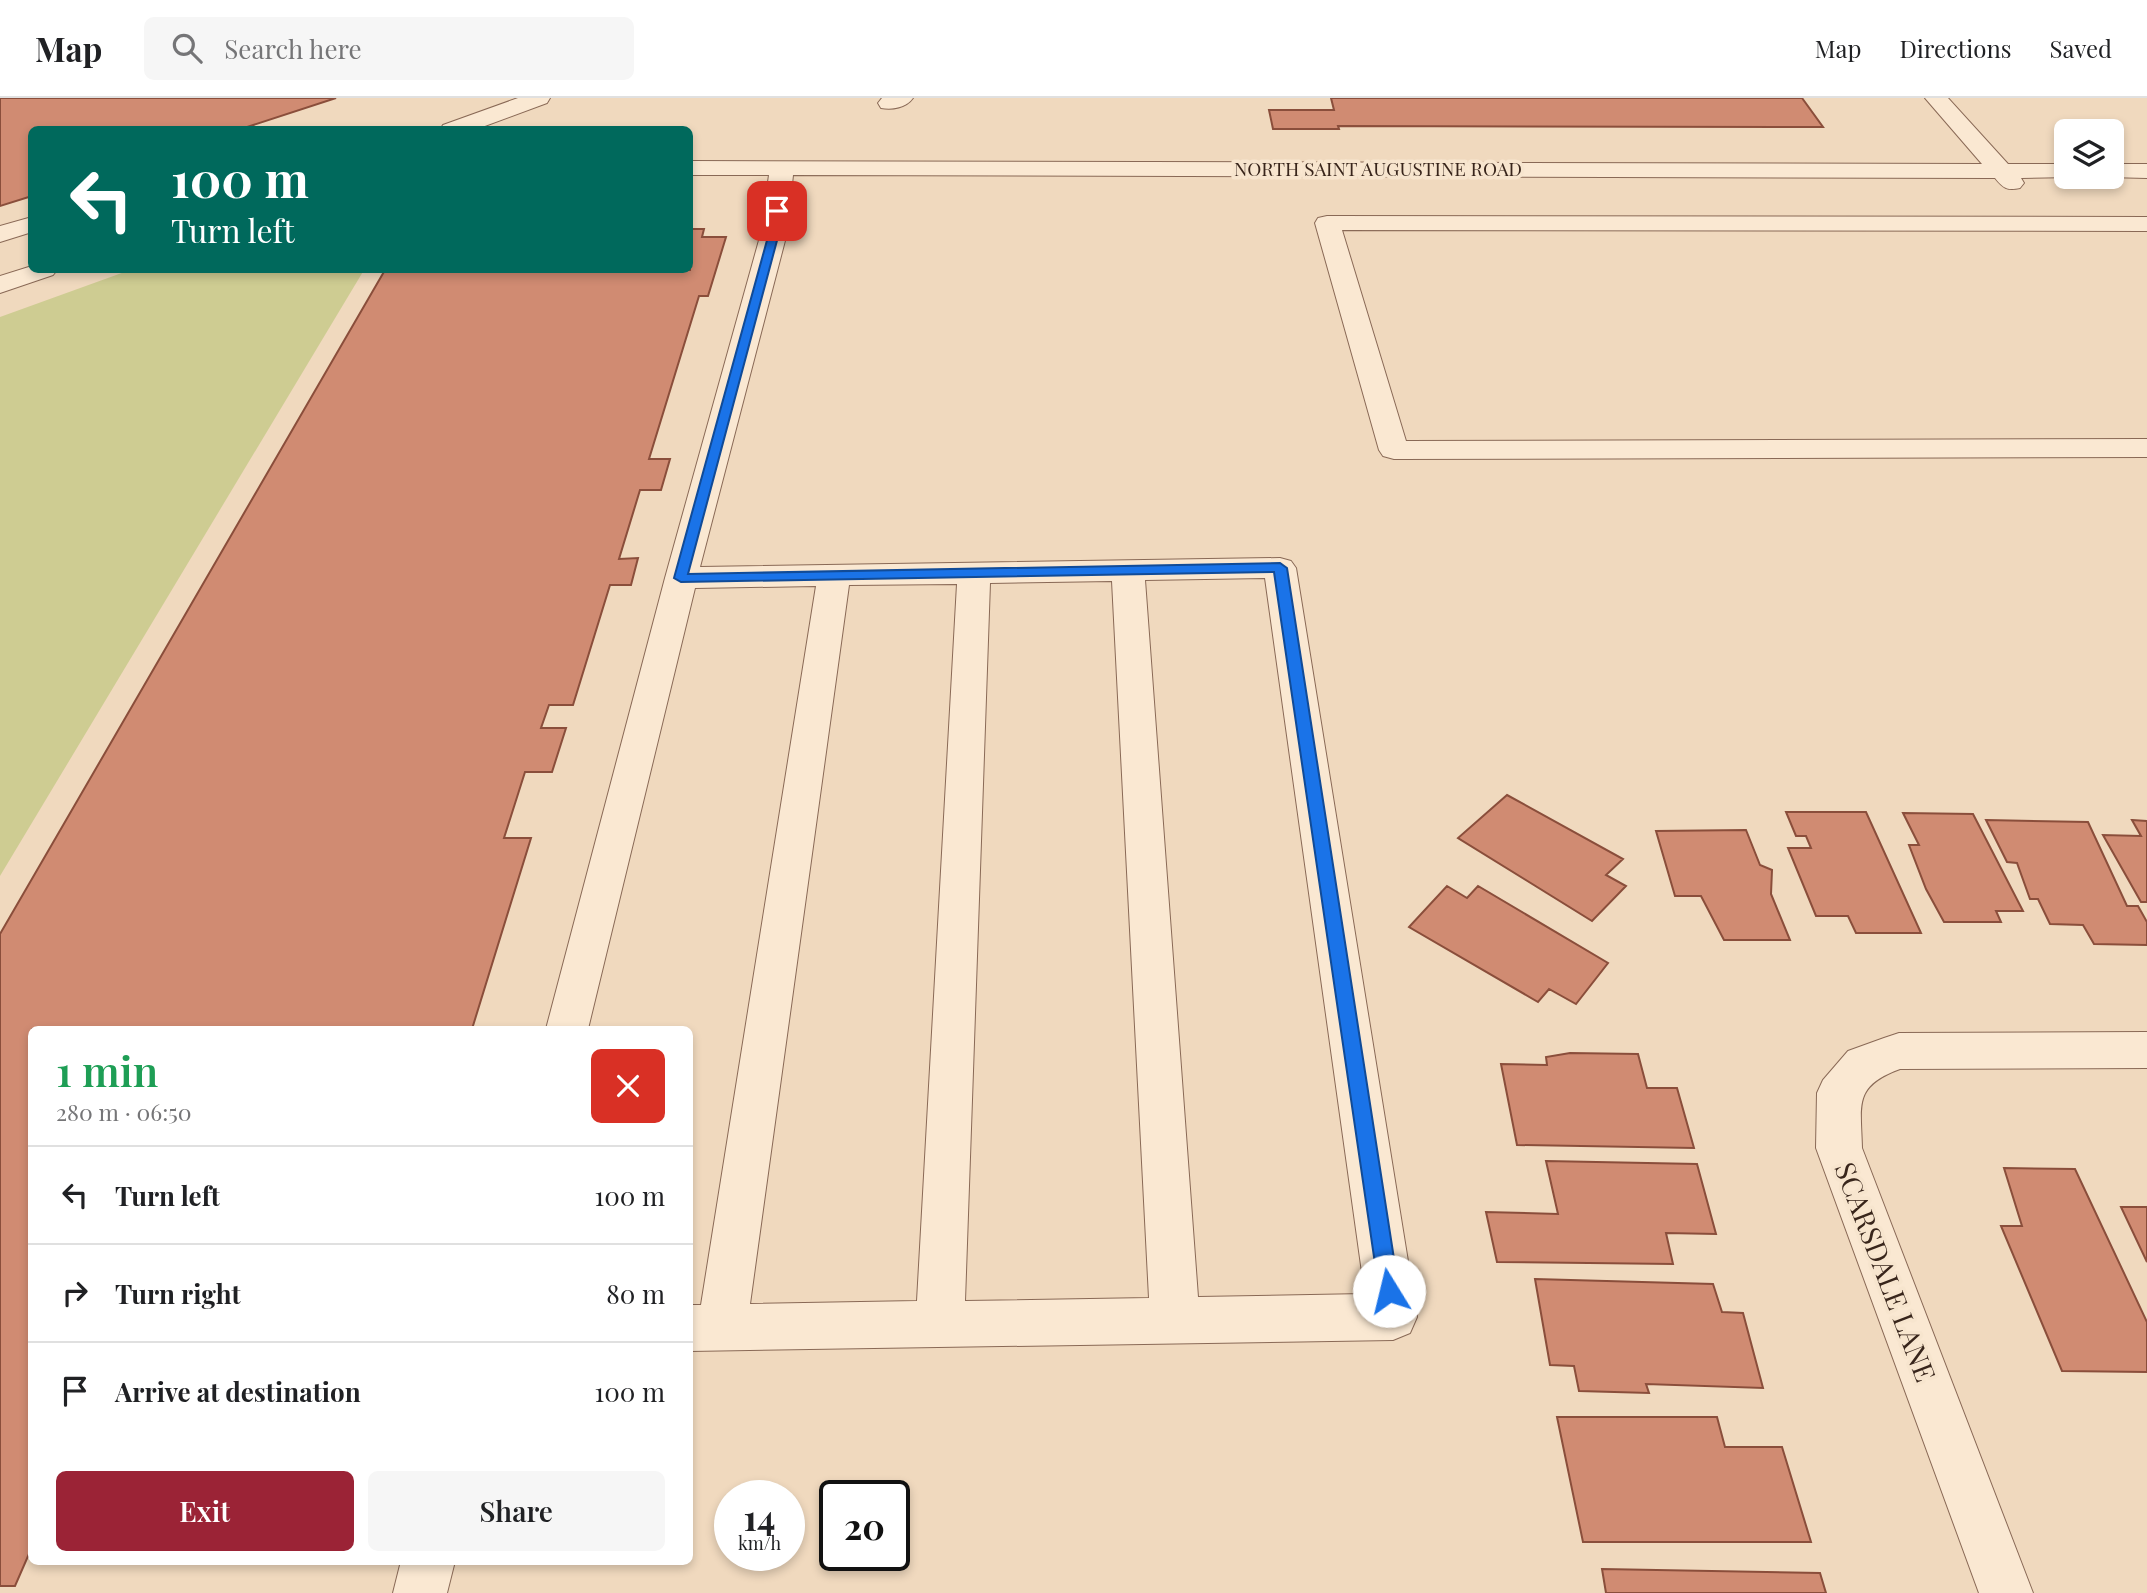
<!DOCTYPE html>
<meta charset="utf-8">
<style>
body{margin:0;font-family:"Playfair Display",serif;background:#f6f6f6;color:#202124;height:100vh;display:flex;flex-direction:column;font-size:26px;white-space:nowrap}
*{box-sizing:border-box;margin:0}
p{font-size:23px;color:#757577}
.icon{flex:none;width:38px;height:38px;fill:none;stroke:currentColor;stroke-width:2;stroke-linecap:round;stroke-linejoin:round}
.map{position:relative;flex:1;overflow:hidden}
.sheet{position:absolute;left:28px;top:928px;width:665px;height:539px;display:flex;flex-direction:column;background:#fff;border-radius:10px;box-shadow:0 4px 10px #0003}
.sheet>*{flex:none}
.top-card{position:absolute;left:28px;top:28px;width:665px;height:147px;border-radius:10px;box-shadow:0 4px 10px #0003;background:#00695c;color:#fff;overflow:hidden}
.buttons{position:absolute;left:2054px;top:21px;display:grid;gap:14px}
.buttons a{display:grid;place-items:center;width:70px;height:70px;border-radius:10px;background:#fff;box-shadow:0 4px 10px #0003;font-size:35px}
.speed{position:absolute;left:714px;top:1382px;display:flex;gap:14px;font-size:35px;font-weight:700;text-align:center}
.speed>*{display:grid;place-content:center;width:91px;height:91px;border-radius:50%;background:#fff;box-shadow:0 4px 10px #0003;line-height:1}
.speed small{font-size:18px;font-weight:400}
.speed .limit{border:4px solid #111;border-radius:10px;background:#fff;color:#111}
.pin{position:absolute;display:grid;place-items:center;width:60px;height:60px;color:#fff;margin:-30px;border-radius:14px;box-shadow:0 4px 10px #0006}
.me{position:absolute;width:77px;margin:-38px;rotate:351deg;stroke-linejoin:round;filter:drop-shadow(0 0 5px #0008)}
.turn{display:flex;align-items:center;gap:24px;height:147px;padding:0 28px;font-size:32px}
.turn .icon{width:91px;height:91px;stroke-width:2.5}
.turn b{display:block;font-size:49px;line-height:60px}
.round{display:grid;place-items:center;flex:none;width:74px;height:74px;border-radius:10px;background:#f6f6f6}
.headline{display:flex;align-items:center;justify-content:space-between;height:119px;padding:0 28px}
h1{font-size:42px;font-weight:600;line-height:52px;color:#1e9e55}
.button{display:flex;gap:14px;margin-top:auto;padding:14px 28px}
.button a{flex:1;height:80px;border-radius:10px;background:#9b2336;color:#fff;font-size:28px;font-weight:600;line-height:80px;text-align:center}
.button a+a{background:#f6f6f6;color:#202124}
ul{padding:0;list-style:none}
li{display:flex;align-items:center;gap:21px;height:98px;padding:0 28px;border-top:2px solid #e0e0e0}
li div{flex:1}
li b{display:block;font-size:26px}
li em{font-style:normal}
header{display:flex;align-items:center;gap:42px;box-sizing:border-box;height:98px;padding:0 35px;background:#fff;border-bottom:2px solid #e0e0e0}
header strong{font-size:33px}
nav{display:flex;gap:38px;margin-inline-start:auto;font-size:24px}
.search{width:490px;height:63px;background:#f6f6f6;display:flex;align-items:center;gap:18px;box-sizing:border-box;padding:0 24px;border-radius:10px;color:#757577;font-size:26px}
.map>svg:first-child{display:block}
.green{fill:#cecc92}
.building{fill:#d08b72;stroke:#8a4e3b;stroke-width:2}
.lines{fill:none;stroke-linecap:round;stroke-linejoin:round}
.minor-casing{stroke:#896956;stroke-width:2}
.minor{fill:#fae8d2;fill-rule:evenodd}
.route{fill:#1a73e8;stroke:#114b97;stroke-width:2}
.labels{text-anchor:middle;stroke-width:7;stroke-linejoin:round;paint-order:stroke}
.far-street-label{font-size:19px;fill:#38251b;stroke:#f7e5ce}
.near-street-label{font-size:28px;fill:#38251b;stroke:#f7e5ce}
</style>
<header>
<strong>Map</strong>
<div class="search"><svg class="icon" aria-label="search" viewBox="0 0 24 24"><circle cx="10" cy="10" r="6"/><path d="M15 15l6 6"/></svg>Search here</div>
<nav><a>Map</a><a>Directions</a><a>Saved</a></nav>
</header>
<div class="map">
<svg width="2147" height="1495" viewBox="0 0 2147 1495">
<rect width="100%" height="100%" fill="#f0d9be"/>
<path class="green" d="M130,172H364L0,778V219Z"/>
<path class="building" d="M0,0H336L238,32H32V98L0,108Z
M1331,0H1802L1823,29L1338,28L1339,31H1273L1269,12H1334Z
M690,131H704L702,139H726L708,198H699L649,361H670L661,392H640L619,461L638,460L631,487H610L573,607H549L541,630H566L552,674H525L504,740H531L472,931H32V1449L15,1488H0V836L385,172H690Z
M1507,697L1623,761L1606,777L1626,788L1592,823L1458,740Z
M1786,714H1866L1921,835H1856L1848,818H1816L1788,750H1811L1806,738H1796Z
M1903,715L1973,716L2023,813H1996L2001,824H1944L1926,791L1909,747H1919Z
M1986,722L2088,724L2127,808H2138L2147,824V847L2094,846L2083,827L2050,826L2038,801H2030L2017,765L2007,764Z
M2132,722L2147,723V804H2141L2103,737L2141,738Z
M1746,732L1760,767L1772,772L1771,796L1790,842H1724L1701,798H1675L1656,733Z
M1447,788L1467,800L1478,788L1608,865L1576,906L1549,891L1538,904L1409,829Z
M1570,955L1638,956L1647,990H1677L1694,1050L1517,1047L1501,966L1547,967L1546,959Z
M1546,1063L1697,1066L1716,1136L1666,1135L1673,1166L1497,1164L1486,1114L1558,1116Z
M2004,1070L2075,1071L2147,1224V1274L2062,1273L2001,1128H2022Z
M2121,1109H2147V1164Z
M1535,1181L1713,1186L1722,1214L1743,1215L1763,1290L1646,1286L1649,1295L1579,1293L1574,1268L1550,1267Z
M1557,1319H1717L1725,1349H1782L1811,1444H1583Z
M1602,1471L1820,1475L1826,1495H1606Z"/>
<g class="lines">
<defs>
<path id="minor" d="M518,0H550L547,5L474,32H440L443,27Z
M882,0H913C906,10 892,12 881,10L878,5Z
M1925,0H1948L2008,66H2067V79H2072L2021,80L2024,85L2020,90C2007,93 2003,90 1995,80L793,77L787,135L700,469L1280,460L1291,463L1296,470L1417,1219L1410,1235L1393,1242L690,1253V1207H701L816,488L695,490L588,931H546L665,480L761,135L769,77H690V63L1982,66ZM1265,480L1365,1196L1198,1199L1145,482ZM1112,483L1149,1200L965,1203L990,485ZM957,486L917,1203L750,1206L849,487Z
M2112,66H2147V80L2107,79H2112Z
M1327,118L2147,119V133L1342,132L1406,343L2147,341V359L1394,361L1383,358L1379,352L1315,125L1318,120Z
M32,119V134L0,144V128Z
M32,168V172H57L53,177L0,195V178Z
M2147,934V970L1900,971C1853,988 1861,1007 1862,1050L2033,1495H1979L1816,1050L1817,995L1823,982L1848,953L1884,940L1899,935Z
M401,1463H455L447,1495H393Z"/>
</defs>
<use href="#minor" class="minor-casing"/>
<use href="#minor" class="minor"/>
</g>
<path class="route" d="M777,110L782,113L779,135L688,476L1280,465L1287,470L1399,1193L1396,1199L1389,1202L1382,1199L1379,1193L1274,474L681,484L674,480L769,135L772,113Z"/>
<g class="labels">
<g class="far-street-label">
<text x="1378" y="78">NORTH SAINT AUGUSTINE ROAD</text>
</g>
<g class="near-street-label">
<text transform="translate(1885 1174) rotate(69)" y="10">SCARSDALE LANE</text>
</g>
</g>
</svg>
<div class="buttons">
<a><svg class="icon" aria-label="layers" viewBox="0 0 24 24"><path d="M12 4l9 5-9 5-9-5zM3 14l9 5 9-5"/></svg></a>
</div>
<div class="speed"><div>14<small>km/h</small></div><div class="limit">20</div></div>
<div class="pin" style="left:777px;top:113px;background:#d93025"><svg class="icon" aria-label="arrive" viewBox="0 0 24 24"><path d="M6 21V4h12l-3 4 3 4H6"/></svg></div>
<svg class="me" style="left:1389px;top:1193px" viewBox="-20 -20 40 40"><circle r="19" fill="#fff"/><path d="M0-13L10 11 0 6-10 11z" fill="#1a73e8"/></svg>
<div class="top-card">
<div class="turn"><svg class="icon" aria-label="left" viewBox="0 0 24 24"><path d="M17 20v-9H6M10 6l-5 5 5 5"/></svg><div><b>100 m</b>Turn left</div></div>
</div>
<section class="sheet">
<div class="headline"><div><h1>1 min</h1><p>280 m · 06:50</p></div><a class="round" style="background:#d93025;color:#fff"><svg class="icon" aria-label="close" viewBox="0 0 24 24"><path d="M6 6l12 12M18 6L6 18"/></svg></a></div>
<ul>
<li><svg class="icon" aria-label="left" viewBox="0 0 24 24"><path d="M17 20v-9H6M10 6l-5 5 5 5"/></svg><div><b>Turn left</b></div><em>100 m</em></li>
<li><svg class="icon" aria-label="right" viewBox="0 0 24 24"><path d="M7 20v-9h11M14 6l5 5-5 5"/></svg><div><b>Turn right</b></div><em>80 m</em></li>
<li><svg class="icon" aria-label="arrive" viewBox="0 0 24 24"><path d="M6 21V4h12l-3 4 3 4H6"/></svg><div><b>Arrive at destination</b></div><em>100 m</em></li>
</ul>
<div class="button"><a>Exit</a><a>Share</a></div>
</section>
</div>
